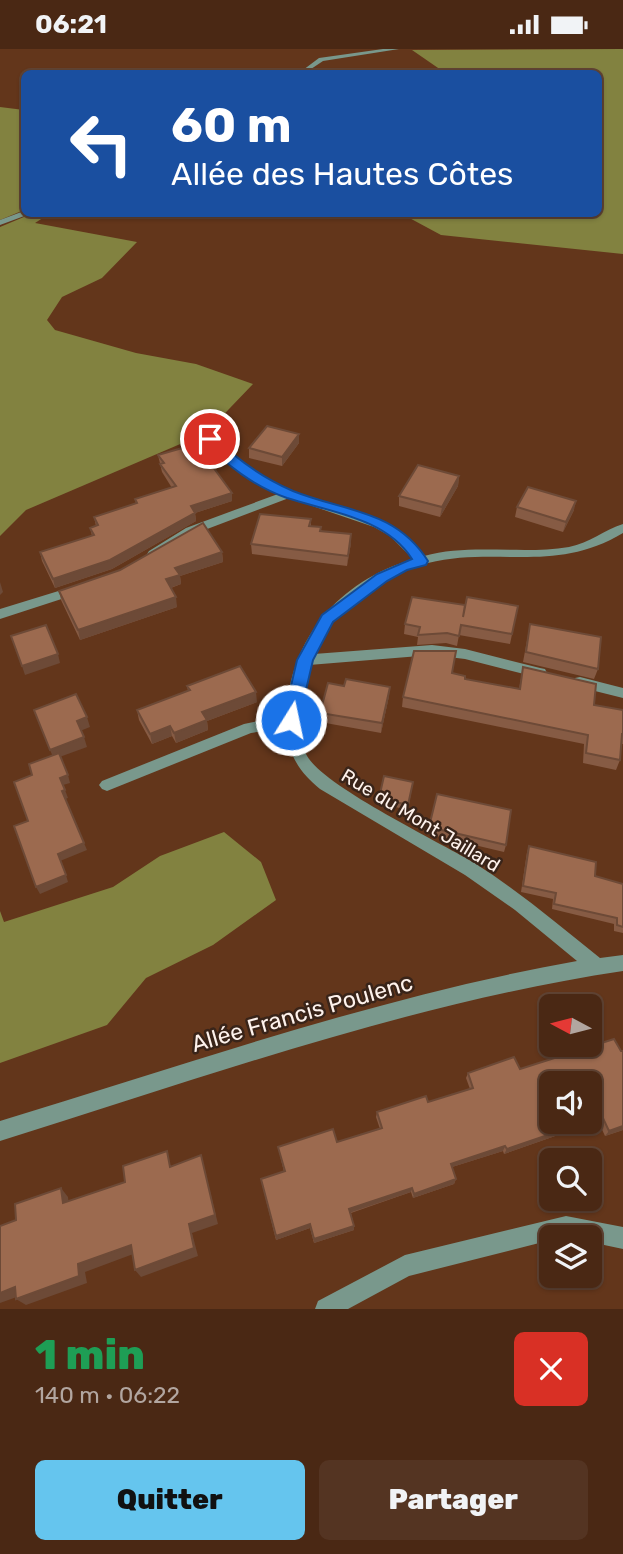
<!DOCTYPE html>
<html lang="fr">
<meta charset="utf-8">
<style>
body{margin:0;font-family:Rubik,sans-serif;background:#543422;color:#f1f3f6;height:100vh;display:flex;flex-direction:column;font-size:26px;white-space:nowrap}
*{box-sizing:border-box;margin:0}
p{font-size:23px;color:#b2a6a0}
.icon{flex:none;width:38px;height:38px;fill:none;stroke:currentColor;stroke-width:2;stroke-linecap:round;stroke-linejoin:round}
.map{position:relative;height:1260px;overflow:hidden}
.sheet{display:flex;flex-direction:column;background:#4a2814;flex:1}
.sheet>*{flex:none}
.guide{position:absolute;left:21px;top:21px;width:581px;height:147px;border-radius:10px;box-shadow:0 2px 5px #0004,0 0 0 2px #614434;background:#1a4fa0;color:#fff;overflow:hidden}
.needle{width:46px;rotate:277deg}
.tools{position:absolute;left:539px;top:945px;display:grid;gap:14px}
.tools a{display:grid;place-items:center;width:63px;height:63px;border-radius:10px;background:#4a2814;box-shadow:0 2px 5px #0004,0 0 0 2px #614434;font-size:35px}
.pin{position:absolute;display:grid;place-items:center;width:60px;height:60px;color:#fff;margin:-30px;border:4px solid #fff;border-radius:50%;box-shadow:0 2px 7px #0007}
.me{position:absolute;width:77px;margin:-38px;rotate:10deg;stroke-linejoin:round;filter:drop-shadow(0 0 5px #0008)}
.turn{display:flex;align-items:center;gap:24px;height:147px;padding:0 35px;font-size:32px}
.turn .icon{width:91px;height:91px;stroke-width:2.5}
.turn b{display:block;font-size:49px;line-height:60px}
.round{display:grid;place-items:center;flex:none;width:74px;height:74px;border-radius:10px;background:#543422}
.summary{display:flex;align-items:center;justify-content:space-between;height:119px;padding:0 35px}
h1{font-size:42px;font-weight:800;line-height:52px;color:#1e9e55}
.button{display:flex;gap:14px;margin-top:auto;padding:14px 35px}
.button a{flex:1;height:80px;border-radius:10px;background:#65c5ee;color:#111;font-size:28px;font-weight:800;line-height:80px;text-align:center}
.button a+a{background:#543422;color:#f1f3f6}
.status{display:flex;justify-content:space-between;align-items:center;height:49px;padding:0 35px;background:#4a2814;direction:ltr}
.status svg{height:19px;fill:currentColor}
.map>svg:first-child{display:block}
.forest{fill:#828240}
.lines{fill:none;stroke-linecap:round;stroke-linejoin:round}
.minor{fill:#79988c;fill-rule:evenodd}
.wall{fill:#865b44}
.shaded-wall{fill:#6d4a37}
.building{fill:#9c6a4f;stroke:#6d4a37;stroke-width:2}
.route{fill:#1a73e8;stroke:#114b97;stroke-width:2}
.labels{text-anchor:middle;stroke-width:5;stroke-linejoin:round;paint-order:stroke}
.street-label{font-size:19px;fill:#fef2ec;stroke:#392419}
.near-street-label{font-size:23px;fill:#fef2ec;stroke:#392419}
</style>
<div class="status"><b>06:21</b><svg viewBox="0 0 49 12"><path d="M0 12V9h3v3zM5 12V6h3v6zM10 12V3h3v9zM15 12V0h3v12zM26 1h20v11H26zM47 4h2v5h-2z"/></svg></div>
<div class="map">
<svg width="623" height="1260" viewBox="0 0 623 1260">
<rect width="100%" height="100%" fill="#63361b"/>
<path class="forest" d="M623,0V205L441,186L402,165L598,164V24H434L441,21L412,1Z
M0,58L24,61V161L0,171Z
M31,165H49L35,174L137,193L102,229L62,248L47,271L55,281L136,304L196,315L253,335L206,384L26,461L0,487V178Z
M224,783L261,813L276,851L213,896L146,929L107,976L0,1014V862L4,873L113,838L160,807Z"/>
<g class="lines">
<path class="minor" d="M383,0H399L323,12L305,24H299L319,9Z
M24,162L27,166L0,176V171Z
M210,387L214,388C235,413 263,431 294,443C344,461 388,463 424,507C470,494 521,506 569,498C590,494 604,481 623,475V484C555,525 497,497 428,514C403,520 381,533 361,548C340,563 323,581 314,605L432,596L465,600L540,619L545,620L547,624L545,628L540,629L465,610L432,606L309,616C302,643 293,678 306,705C320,736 442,794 476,815C520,843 560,877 600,909L623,906V922C410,954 205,1028 0,1092V1072C191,1014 380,947 577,912L515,861L465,826L320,740C299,723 288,705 286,678L251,684L112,740L107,742L102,740L99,736L102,732L244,675L286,666C291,588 338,533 413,510L390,487L374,478L289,449L194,485L157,508H149L147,505L149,502L186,479L278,445C250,432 224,415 205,390Z
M78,536L84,540L83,543L0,570V560Z
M580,628L623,639V649L575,637L573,633L575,629Z
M566,1167L623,1178V1200L590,1193V1188H551V1191L409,1227L348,1260H315L318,1252L405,1206Z"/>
</g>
<path class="wall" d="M299,385V394L282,417L249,409V399Z
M158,406L232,444V452L195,464L196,472L112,520L55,539L42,512L40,503L92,487L90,479L96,477L94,468L136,455L135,450L172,439L162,423Z
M459,427L458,437L440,468L399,457V447Z
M517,458L574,461L563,483L515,468Z
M311,470V477L351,494L347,517L252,505L251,495Z
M222,503L223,513L180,527L181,535L171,539L177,558L80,591L61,551L59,542Z
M465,556L518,557L510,595L459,586L457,597L446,594L417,596L418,588L404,585L405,575Z
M530,575L598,620L594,630L523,613Z
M523,618L594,656L623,661V695H621L620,711L616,721L583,714L584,695L402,658L403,648L452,624L465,630L519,640Z
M187,637L257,653L207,672L208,681L176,694L172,687L152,695L139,671L137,661L188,642Z
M344,637L389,647L381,684L320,673V664Z
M413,733L408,761L378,754L379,749Z
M429,778L506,796L504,803L428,785Z
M529,797L595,827L623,835V884L614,882V875L552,860L553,850L521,843L527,803Z
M614,990L623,1081L605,1087L598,1072L504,1105L503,1102L452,1118L456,1130L454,1135L413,1149L411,1143L351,1164L354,1177V1181L314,1194L310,1179L276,1191L262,1135L284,1123L278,1098L337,1093L380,1080L376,1068L377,1063L428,1053L470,1040L466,1029L468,1024L520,1020Z"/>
<path class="shaded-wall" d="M299,385V394L282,417V408Z
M459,427L458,437L440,468L442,458Z
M232,444V452L195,464L196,472L112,520L55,539L53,530L191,457Z
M576,452L574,461L563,483L566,473Z
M351,485V494L347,517L348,507Z
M222,503L223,513L180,527L181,535L167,540L166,530L175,519Z
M0,533L3,543L0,546Z
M176,548L177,558L80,591L78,581Z
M58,605L60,614L25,626L22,617Z
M390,638L389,647L381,684L382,674Z
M256,643L257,653L207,672L208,681L176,694L174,684L202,663Z
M87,668L90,678L80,682L77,672Z
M170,677L172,687L152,695L150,685Z
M84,688L87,698L54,710L50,701Z
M68,726L70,734L63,736L60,729Z
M65,741L68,749L65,750L62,742Z
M84,794L87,801L60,812L58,805Z
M66,826L68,833L40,845L36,838Z
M602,1067L598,1072L504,1105L507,1100L586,1073H590V1072Z
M623,1077V1081L605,1087L609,1082Z
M505,1097L503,1102L449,1119L451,1115Z
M201,1106L218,1175L192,1184L198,1207L141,1228L135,1221L189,1175Z
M456,1130L454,1135L413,1149L414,1145Z
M61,1139L68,1148L70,1164L63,1154Z
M412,1139L411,1143L349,1164V1160Z
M310,1175V1179L276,1191V1187Z
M354,1177V1181L314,1194V1190Z
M131,1196L136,1204L85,1223L87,1234L26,1256L16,1250L78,1215Z
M15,1238L25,1245L0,1254V1244Z"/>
<path class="building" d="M310,20L332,24H307Z
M267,377L299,385L282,408L249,399Z
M196,395L232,444L191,457L195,464L110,511L53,530L40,503L94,486L90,479L98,476L94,468L137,454L135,450L176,437L160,415L164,414L158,406Z
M418,416L459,427L442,458L399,447Z
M528,438L576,452L566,473L517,458Z
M260,465L311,470L309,477L321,478L320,482L351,485L348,507L251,495Z
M203,474L222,503L175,519L180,526L166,530L176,548L78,581L59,542L120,521Z
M412,548L465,556L463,568L467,548L518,557L512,585L461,576L459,587L447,584L418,586L420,578L405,575Z
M530,575L601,588L598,620L526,603Z
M46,576L58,605L22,617L11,587Z
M414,602H456L452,624L465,627V630L520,640L523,618L596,635L594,656L623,661V685H622L620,711L586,704L588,686L403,648Z
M240,617L256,643L202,663L207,671L174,684L170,677L150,685L137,661L190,641L187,637Z
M346,630L390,638L382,674L320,664L328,634L344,637Z
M76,645L87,668L77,672L84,688L50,701L34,661Z
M59,704L68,726L60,729L65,741L62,742L84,794L58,805L66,826L36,838L14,777L28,772L14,733L32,726L29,715Z
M384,727L413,733L408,756L379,749Z
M437,745L511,761L506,796L429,778Z
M529,797L596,813L595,827L623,835V878L617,876V869L554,855L556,844L523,837Z
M614,990L621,1002H623V1077L609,1082L602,1067L590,1072V1034H551V1073H586L507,1100L505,1097L451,1115L456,1130L414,1145L412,1139L349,1160L354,1177L314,1190L310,1175L276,1187L261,1130L285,1122L278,1098L333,1080L337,1093L382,1079L377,1063L426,1047L428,1053L473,1039L468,1024L514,1008L520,1020Z
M167,1102L170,1118L201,1106L215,1166L189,1175L194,1199L135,1221L131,1196L78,1215L79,1227L16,1250L15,1238L0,1244V1177L16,1171L15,1155L61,1139L63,1154L125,1133L123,1117Z"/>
<path class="route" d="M210,386L214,387C237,411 263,429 293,442C345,463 395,460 428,512L426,516L407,521L387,532L333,573L313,611L299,671L297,675H285L283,671L297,611L322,566L377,525L412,510C386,469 330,463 287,449C256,438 224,416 204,390Z"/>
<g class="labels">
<g class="street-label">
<text transform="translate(421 771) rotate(31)" y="7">Rue du Mont Jaillard</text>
</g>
<g class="near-street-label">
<text transform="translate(302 964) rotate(-16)" y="8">Allée Francis Poulenc</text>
</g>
</g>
</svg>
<div class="tools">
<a><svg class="needle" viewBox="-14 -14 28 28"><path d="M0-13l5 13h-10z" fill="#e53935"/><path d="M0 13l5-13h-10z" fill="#b2a6a0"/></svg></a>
<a><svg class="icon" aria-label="sound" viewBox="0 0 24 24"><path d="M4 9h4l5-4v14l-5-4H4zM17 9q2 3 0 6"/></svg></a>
<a><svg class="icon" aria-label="search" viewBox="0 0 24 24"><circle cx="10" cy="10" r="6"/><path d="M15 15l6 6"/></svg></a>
<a><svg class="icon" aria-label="layers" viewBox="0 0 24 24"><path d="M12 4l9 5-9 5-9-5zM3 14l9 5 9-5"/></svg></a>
</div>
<div class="pin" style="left:210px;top:390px;background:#d93025"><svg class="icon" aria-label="arrive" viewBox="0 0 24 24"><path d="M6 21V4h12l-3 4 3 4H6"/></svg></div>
<svg class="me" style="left:291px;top:671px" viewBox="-20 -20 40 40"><circle r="17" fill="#1a73e8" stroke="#fff" stroke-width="3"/><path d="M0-11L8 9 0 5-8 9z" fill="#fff"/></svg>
<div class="guide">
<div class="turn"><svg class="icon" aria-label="left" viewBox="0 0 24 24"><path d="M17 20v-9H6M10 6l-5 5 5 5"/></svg><div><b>60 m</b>Allée des Hautes Côtes</div></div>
</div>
</div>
<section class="sheet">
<div class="summary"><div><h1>1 min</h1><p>140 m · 06:22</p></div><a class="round" style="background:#d93025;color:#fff"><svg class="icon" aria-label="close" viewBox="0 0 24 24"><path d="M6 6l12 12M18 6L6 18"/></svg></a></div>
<div class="button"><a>Quitter</a><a>Partager</a></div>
</section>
